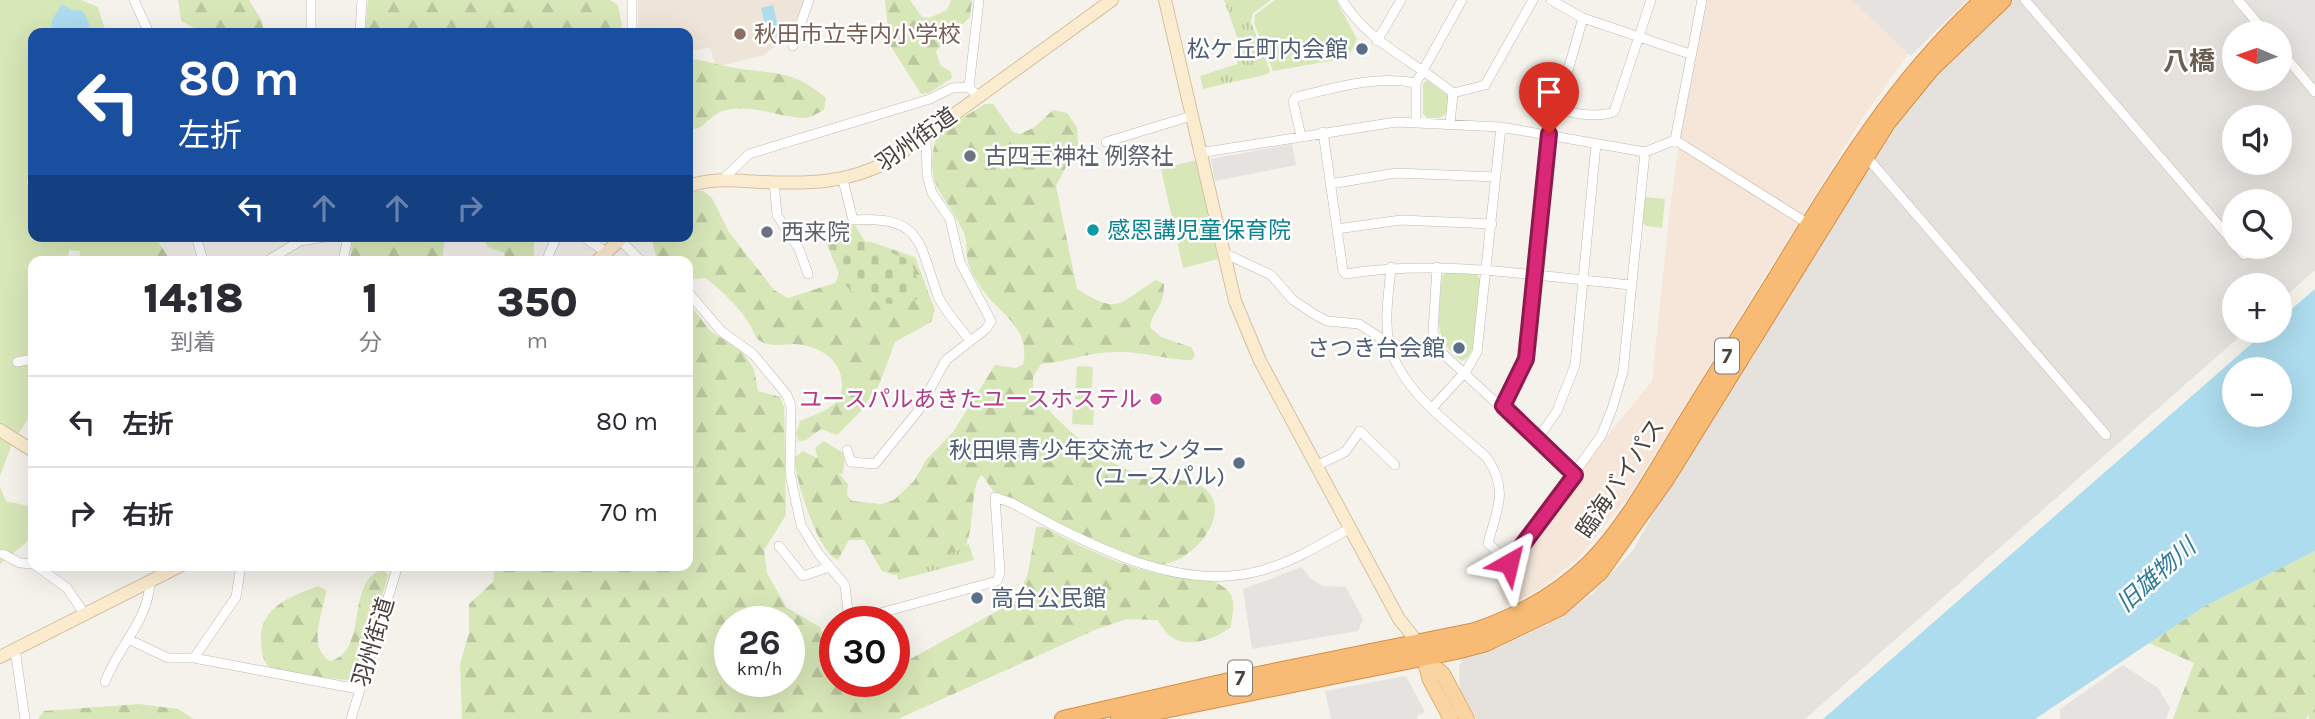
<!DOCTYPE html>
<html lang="ja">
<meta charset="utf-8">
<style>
body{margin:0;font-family:Karla,"Noto Sans JP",sans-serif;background:#f7f7f7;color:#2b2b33;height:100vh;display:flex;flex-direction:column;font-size:26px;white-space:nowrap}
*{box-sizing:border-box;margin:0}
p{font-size:23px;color:#7c7c81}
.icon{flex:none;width:38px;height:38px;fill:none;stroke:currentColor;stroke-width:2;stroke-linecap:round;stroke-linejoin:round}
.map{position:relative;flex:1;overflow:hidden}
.sheet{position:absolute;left:28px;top:256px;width:665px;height:315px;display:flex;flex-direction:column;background:#fff;border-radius:14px;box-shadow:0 7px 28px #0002}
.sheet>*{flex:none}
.banner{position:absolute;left:28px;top:28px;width:665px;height:214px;border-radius:14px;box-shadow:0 7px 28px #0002;background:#1a4fa0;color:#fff;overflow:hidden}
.needle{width:46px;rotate:272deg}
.buttons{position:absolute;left:2222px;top:21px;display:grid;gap:14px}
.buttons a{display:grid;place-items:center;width:70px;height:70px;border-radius:50%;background:#fff;box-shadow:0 7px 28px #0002;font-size:35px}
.speed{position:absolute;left:714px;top:606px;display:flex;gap:14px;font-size:35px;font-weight:700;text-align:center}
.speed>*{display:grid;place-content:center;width:91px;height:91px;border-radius:50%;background:#fff;box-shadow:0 7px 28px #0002;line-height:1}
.speed small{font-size:18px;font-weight:400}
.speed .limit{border:10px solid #d22;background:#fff;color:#111}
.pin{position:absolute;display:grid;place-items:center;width:60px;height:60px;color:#fff;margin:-72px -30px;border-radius:50% 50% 50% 0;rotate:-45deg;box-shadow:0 0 7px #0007}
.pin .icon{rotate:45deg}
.me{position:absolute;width:77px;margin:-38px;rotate:37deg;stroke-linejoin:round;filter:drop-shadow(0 0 5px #0008)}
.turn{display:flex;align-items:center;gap:24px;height:147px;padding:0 35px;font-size:32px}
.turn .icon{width:91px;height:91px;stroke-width:2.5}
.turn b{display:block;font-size:49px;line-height:60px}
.lanes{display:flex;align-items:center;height:66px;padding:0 35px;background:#0003;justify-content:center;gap:35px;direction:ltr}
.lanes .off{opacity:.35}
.eta{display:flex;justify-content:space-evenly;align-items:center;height:119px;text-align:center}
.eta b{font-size:42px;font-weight:800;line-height:49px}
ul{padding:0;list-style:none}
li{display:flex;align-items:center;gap:21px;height:91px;padding:0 35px;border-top:2px solid #e1e1e2}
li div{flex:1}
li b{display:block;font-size:26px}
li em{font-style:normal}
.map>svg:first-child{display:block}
.commercial{fill:#f5e6d9}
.industrial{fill:#e5e1dd;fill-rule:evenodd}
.education{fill:#eee4d7}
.grass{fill:url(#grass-tufts)}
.forest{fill:url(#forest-firs);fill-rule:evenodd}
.cemetery{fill:url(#cemetery-stones)}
.park{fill:#d8e7b8}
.parking{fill:#e5e2e0}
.water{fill:#addcee;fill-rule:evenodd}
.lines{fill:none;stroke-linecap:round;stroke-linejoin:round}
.street-casing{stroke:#c1b8af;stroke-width:10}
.secondary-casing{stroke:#d6c1a0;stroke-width:14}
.primary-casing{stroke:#e0b070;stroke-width:16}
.highway-casing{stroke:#d78e44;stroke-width:18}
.street{stroke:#fff;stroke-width:9}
.secondary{stroke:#fceccf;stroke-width:12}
.primary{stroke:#fad5a1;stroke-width:14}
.highway{stroke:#f7bb75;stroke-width:16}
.route-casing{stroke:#8e194d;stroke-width:18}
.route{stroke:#db2777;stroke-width:12}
.education-dot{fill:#8d6e63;stroke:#fff;stroke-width:2.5}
.service-dot{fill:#5c6f8a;stroke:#fff;stroke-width:2.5}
.worship-dot{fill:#6b7280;stroke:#fff;stroke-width:2.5}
.culture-dot{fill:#0f9aa8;stroke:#fff;stroke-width:2.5}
.hotel-dot{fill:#d1479c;stroke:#fff;stroke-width:2.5}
.labels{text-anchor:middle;stroke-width:5;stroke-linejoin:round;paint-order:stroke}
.shield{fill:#fff;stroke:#807b75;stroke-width:2}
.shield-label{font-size:21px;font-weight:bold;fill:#4a423a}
.education-label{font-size:23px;fill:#785e54;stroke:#fff;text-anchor:start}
.service-label{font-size:23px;fill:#4e5e75;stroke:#fff;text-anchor:end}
.street-label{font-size:23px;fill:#4a423a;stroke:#fff}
.worship-label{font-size:23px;fill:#5b616d;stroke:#fff;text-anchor:start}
.culture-label{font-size:23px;fill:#0d838f;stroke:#fff;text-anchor:start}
.hotel-label{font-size:23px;fill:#b23c85;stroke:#fff;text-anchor:end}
.water-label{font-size:24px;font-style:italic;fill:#307b9b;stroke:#fff}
.quarter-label{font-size:26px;font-weight:bold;fill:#6c5e51;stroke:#fff}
</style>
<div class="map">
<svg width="2315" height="719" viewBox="0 0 2315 719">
<defs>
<pattern id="grass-tufts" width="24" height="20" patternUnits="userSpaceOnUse" patternTransform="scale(1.75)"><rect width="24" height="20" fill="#d8e7b8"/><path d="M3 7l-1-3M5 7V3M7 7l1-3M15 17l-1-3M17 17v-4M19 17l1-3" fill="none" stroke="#bbc79f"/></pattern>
<pattern id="forest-firs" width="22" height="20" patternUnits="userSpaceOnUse" patternTransform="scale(1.75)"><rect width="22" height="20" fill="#d8e7b8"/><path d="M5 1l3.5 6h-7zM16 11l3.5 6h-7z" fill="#bbc79f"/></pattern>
<pattern id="cemetery-stones" width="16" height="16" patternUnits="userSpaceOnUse" patternTransform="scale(1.75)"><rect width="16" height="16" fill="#d8e7b8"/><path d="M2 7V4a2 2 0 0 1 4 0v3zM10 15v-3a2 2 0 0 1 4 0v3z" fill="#bbc79f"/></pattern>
</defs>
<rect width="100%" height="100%" fill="#f5f2ec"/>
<path class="commercial" d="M1708,0H1969L1906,57L1864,116L1627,499L1578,559L1537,591L1506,606L1498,589L1608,435L1652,381L1670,208L1692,54Z"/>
<path class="industrial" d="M2012,0H2315V270L2280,301V285H2235V331H2246L1805,719H1477L1460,690L1459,666L1463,658L1498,648L1549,624L1592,594L1633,550L1670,484L1731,386L1754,356L1778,307L1805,271L1858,179L1937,69L1982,24ZM2235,33H2280V79H2235ZM2235,117H2280V163H2235ZM2235,201H2280V247H2235Z"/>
<path class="education" d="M638,0H804L792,34L764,55L716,67L710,47L688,52V33H638Z"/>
<path class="grass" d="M1224,0H1271L1253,13L1251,22L1270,71L1268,74L1203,89L1200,76L1237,64L1238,40Z
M969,544L974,560L898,580L895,567Z"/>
<path class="forest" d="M178,0H249L262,21L264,33C235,33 204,39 181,20Z
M368,0H610L618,5L622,25L620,33H365Z
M885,0H910L922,17L929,18L947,10L951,0H972L970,17L936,51L940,65L951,72L952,78L929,93L921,94L890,45Z
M688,59C702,59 716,65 730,67C771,75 792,68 826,98L824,110C818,113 810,118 804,118C778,117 753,104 726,110C710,113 705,131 688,130Z
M985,104H993L1013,132L1020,134L1035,127L1053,110L1067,113L1077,127L1078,144L1056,186L1077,289C1120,316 1118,303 1156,280L1164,284C1164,309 1153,309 1150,327L1161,337L1191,347L1195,355L1192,360C1167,360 1142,351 1116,352C1089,352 1067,362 1041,364L1033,377V393C1063,427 1102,465 1147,476C1160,479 1189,479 1199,485C1242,507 1189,571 1153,564C1096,553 1048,511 994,492L982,475C969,485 976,529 964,548L894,575L882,571L864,540H849L838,560C817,552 796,480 794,458L803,451L830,464L848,484L847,495L852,501L881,504L894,500L914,481L926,460L953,432L995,365L1015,368L1023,365C1031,327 1002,317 982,289C978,282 971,273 969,265C965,255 968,244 964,233C945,191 922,188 937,134Z
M691,191H703L712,198L729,232L774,290L788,298L835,283L839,274L836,255L854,241L871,242L915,257L935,310L931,322L895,342L879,385L860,412L837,435L821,429L806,440L799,441L796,434L800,421C818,413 842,408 842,385C843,360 818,345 794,344C785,344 771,347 762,342C755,339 754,332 750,325C739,306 722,292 706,278L688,279V261L657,260L651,236H688V192Z
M103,236H154L171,261H135Z
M353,236H445L442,261H350Z
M482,236H534V261H506L504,253L488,247Z
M688,302L710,331L741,350L754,369L758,391L780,397L784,407L786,515L764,550L767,573L787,608L820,627L829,653V679L839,683L894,681V668L1017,600L1028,573L1036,527H1044C1079,546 1116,564 1155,573C1176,577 1213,574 1228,591C1237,600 1232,615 1231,627C1219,637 1193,647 1177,640C1168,637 1163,627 1157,620L1127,619L1097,629L898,719H462L460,664L469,633V604L493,582L495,565H688ZM730,621H789V681H730Z
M2315,551V719H2309V715L2305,719H2173L2194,663L2149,643L2205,606Z
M384,569L388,575L360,673L354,681L272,671C263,661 262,656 261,642C259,607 290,597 318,586L326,590C324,613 306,646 330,661C370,651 344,579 384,569Z
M139,704L178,709L194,719H38L44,711Z"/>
<path class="cemetery" d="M849,224L855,225L866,243L907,259L913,267L922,294C910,311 862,304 848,288C838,276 832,254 824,239L827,232Z"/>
<path class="park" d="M0,0H81L98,7L106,33H33V176H28L27,184L33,185V236H118L140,261H80V251L69,250L68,261H33V411L12,444L0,476Z
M1275,0H1336L1357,39L1348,58L1273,71L1254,23L1255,15Z
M1427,80L1448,96L1447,113L1440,118H1427L1423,113V84Z
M1196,160L1218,259L1183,268L1161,169Z
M1645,197L1665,199L1662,228L1646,226L1642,222Z
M1447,272L1476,273L1480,279C1479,298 1481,353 1462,361C1429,338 1440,312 1442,276Z
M1077,366L1093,367L1091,400L1075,399Z
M1073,405L1094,406L1093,425L1072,424Z
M824,441L845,454L843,474L835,473L819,463L815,448Z
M0,487L6,501L33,507V537L0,564Z"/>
<path class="parking" d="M1852,0H1966L1911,56Z
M2268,0H2315V61L2308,66L2260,7Z
M1292,144L1296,165L1215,181L1211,159Z
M1302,567L1311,579L1323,586L1346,587L1363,619L1358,631L1252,649L1243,589Z
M2123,665L2158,688L2170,708L2166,719H2060V709Z
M1406,676L1425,712L1417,716L1418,719H1331L1325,691Z"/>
<path class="water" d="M62,4L72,10L83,11L89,23L88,33H51L52,20Z
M773,5L780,35L768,38L761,8Z
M2315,289V551L2205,606L2035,719H1823L2266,331H2280V319ZM2235,369H2280V415H2235Z"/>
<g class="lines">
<defs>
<path id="street" d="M134,0L149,33
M632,0V33
M1342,0C1371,45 1413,60 1453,93
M1551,0L1583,18L1690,54
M2025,0L2235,244
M2238,0L2266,33
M1583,18L1558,105C1568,116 1599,117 1614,112L1651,0
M311,33V0
M360,33L362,0
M1377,41L1401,0
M793,46L809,0
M2280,50L2315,92
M1416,83L1462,0
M969,87L979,0
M1453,93L1485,85L1533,0
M1450,124L1453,93
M1323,132L1343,271L1346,274C1440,259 1536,276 1631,285
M1301,136L1293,101L1296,97C1335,88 1375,75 1416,83V123
M1675,140L1807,223
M1675,140L1702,0
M1106,142L1191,116
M1199,153L1396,122L1501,127L1645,152L1675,140
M1865,155L2106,435
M722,180L749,154L930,99L952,88L969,87L977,96
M843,180L853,220C923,215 919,244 938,296C944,311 960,326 969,340
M774,182L777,215L799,249L808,274
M1330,184L1396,173L1496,177
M1337,229L1401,220L1492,224
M196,236L203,261
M583,236L605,252
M620,240L641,261
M2237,247L2244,255
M1224,253L1271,275L1293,300L1314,314L1327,321L1359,324L1390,344
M267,261L300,241L332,236
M343,261L348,236
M549,261L547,259L557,236
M1391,267C1389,292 1384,318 1389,343C1400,391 1453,426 1487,458C1509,490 1497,509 1488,543L1509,563L1601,436L1612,409L1623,372L1645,152
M1437,267L1433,331L1441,352L1575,475
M688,292L721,331L753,354L787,395L791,407L790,474L801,525L818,553L845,585L849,621
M17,362L33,359
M1503,406L1526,359L1549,134
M1433,407L1466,371L1477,352L1501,127
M1537,440L1557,411L1575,365L1596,144
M847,450L851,462L875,464L918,411L946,360L986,329L991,321L960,262L950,219L932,193L927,175L926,134
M1316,466L1345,452L1360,431L1395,465
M779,546L803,576L829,567
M3,554L20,563L33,564
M35,565L67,588L85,615
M241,565L236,597L194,658L358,689
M851,621L997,581L1000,572L995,497L1012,503C1084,542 1178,595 1263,570C1294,561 1322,544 1350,528
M894,631L900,630
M128,639L168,658H194
M15,649L25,719
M105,682C118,647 149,620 150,581
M351,719L398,565"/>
<path id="secondary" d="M1165,0L1235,301L1260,361L1399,619L1419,644
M688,186C713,177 737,181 763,182C811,184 847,183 890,161L1112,0
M597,261L624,236
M0,430L33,451
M0,657L182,565"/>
<path id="primary" d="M1421,648L1430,680L1451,719
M1425,658L1443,674L1467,719"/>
<path id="highway" d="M1063,719L1238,679L1475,631C1516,617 1557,595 1589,564C1630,523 1662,460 1693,411C1720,367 1748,324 1775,280C1837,178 1894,82 1983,0
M1119,719L1456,651L1486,643L1559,608L1600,572L1666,479L1887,123L1931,69L2003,0"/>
</defs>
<use href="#street" class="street-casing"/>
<use href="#secondary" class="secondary-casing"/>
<use href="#primary" class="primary-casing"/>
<use href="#highway" class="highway-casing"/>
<use href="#street" class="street"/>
<use href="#secondary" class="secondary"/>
<use href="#primary" class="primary"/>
<use href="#highway" class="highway"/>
</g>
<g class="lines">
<defs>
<path id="route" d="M1509,563L1575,475L1503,406L1526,359L1549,134"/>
</defs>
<use href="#route" class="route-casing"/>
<use href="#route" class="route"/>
</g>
<circle class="education-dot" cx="740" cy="34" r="7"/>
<g class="service-dot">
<circle cx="1362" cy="49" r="7"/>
<circle cx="1459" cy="348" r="7"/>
<circle cx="1239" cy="463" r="7"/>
<circle cx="977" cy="598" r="7"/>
</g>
<g class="worship-dot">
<circle cx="970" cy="156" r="7"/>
<circle cx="767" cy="232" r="7"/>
</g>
<circle class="culture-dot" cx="1093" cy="230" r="7"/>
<circle class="hotel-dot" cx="1156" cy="399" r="7"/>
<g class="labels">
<g class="shield">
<rect x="1715" y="338.5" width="24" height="35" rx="5"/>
<rect x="1228" y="660.5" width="24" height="35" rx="5"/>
</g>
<g class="shield-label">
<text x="1727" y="363">7</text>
<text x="1240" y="685">7</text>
</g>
<g class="education-label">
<text x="754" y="42">秋田市立寺内小学校</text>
</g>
<g class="service-label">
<text x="1348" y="57">松ケ丘町内会館</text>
<text x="1445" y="356">さつき台会館</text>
<text x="1225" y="458">秋田県青少年交流センター<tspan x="1225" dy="26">(ユースパル)</tspan></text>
<text x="991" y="606" text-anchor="start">高台公民館</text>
</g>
<g class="street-label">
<text transform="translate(916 139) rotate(-35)" y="8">羽州街道</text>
<text transform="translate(1620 478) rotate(-56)" y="8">臨海バイパス</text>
<text transform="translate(373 642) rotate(-73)" y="8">羽州街道</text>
</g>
<g class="worship-label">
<text x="984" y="164">古四王神社 例祭社</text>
<text x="781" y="240">西来院</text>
</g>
<g class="culture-label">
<text x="1107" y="238">感恩講児童保育院</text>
</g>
<g class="hotel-label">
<text x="1142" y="407">ユースパルあきたユースホステル</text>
</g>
<g class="water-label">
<text transform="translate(2156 575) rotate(-42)" y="8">旧雄物川</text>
</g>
<g class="quarter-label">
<text x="2189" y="70">八橋</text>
</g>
</g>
</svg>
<div class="buttons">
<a><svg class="needle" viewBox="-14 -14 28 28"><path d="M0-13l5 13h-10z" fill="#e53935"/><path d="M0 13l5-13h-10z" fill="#7c7c81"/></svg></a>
<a><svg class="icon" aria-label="sound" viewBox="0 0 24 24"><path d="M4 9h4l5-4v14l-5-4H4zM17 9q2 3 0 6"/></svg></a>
<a><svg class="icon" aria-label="search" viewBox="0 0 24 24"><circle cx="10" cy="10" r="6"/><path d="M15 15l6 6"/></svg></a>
<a>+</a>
<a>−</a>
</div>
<div class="speed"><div>26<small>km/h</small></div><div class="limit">30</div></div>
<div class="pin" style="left:1549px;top:134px;background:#d93025"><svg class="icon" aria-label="arrive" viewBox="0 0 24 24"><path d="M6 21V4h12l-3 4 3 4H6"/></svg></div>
<svg class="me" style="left:1509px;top:563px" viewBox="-20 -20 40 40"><path d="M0-17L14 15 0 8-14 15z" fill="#db2777" stroke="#fff" stroke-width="4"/></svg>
<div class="banner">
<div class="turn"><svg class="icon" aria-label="left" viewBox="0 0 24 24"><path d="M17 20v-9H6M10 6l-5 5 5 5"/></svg><div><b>80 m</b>左折</div></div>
<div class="lanes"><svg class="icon" aria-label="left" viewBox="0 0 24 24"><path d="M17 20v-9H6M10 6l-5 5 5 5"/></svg><svg class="icon off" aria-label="ahead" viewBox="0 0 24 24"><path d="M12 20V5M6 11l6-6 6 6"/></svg><svg class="icon off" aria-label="ahead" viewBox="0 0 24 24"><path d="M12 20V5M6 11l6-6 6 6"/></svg><svg class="icon off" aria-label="right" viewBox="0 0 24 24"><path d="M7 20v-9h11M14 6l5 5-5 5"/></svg></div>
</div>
<section class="sheet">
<div class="eta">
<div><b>14:18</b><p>到着</p></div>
<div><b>1</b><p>分</p></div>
<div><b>350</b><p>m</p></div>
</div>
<ul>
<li><svg class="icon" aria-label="left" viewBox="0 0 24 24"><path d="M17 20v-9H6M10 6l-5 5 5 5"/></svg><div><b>左折</b></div><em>80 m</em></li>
<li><svg class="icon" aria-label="right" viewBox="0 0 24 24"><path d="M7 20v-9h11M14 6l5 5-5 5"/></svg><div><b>右折</b></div><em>70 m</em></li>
</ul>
</section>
</div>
